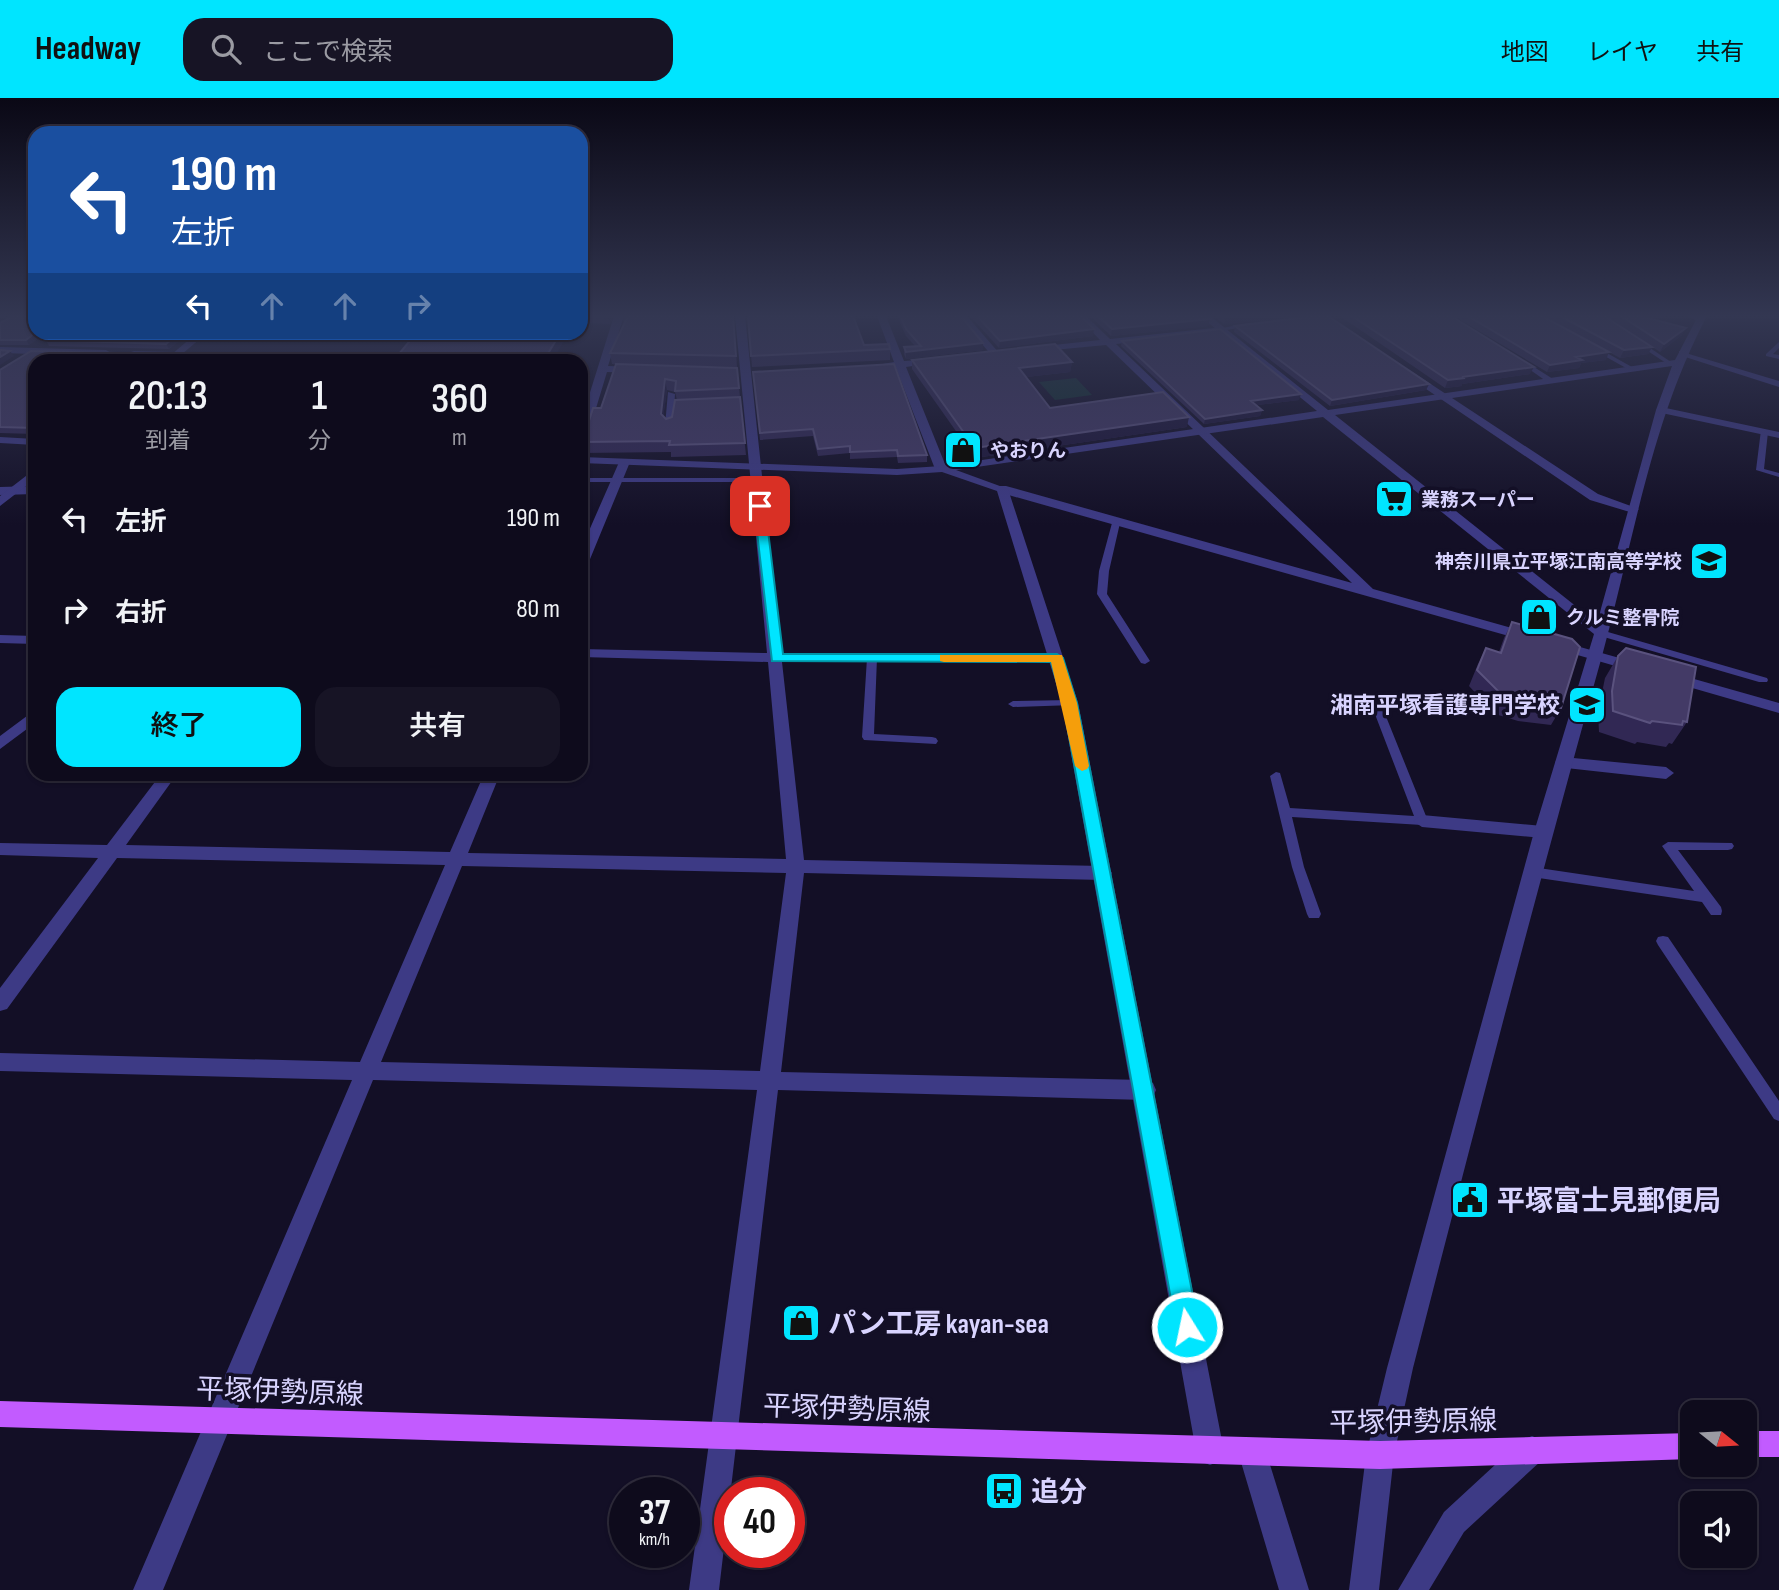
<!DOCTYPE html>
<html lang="ja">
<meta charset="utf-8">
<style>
body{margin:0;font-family:"Sofia Sans Condensed","Noto Sans JP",sans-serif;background:#171425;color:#f1f3f6;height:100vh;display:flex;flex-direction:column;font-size:26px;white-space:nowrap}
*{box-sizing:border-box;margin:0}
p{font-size:23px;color:#9b9ba3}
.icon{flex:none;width:38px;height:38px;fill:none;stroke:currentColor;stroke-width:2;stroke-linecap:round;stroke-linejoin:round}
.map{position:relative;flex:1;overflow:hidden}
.details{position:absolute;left:28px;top:256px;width:560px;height:427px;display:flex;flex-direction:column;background:#0e0b1c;border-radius:21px;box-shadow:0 2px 5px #0004,0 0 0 2px #2e2b3b}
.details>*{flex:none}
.top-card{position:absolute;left:28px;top:28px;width:560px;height:214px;border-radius:21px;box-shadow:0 2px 5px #0004,0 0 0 2px #2e2b3b;background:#1a4fa0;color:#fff;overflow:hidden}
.needle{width:46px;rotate:108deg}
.buttons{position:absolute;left:1680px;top:1302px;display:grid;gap:14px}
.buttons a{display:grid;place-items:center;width:77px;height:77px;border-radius:14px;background:#0e0b1c;box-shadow:0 2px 5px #0004,0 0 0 2px #2e2b3b;font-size:35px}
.speed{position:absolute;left:609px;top:1379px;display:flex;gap:14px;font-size:35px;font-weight:700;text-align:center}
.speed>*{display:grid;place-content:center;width:91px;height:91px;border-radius:50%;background:#0e0b1c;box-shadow:0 2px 5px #0004,0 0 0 2px #2e2b3b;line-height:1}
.speed small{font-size:18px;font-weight:400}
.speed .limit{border:10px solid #d22;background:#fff;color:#111}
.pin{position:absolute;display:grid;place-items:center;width:60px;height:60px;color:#fff;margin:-30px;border-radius:14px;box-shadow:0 4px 10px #0006}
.me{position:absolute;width:77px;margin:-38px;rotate:350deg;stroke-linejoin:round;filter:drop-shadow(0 0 5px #0008)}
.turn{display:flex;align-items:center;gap:24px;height:147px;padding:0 28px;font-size:32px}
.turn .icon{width:91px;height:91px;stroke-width:2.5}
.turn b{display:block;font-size:49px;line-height:60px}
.lanes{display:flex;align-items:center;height:66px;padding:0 28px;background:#0003;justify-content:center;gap:35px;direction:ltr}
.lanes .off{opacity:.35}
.eta{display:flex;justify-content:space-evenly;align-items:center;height:119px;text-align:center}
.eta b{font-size:42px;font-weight:600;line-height:49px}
.cta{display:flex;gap:14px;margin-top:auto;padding:14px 28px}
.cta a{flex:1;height:80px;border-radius:21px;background:#00e5ff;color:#111;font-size:28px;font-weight:600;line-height:80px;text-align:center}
.cta a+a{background:#171425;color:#f1f3f6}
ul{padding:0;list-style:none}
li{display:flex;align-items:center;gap:21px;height:91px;padding:0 28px}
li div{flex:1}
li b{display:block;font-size:26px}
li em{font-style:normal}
header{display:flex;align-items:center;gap:42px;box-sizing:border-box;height:98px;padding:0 35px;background:#00e5ff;color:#111}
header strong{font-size:33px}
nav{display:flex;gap:38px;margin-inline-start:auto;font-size:24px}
.search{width:490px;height:63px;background:#171425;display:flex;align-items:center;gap:18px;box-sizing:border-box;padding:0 24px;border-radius:21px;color:#9b9ba3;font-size:26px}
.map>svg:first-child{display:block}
.green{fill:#12302f}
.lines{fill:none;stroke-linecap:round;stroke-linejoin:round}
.service{fill:#3d3a85;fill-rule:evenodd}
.minor{fill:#3d3a85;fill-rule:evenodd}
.tertiary{fill:#3d3a85;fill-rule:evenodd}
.primary{fill:#c25bff;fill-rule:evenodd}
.wall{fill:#312854;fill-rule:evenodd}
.shaded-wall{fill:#1d163a}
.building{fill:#433a66;stroke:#5a527e;stroke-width:2}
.route{fill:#00e5ff;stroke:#0095a6;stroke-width:2}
.slow{fill:#f59e0b}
.labels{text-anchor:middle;stroke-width:7;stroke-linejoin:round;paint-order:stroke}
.far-poi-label{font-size:19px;font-weight:bold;fill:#d9d4ff;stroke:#130f26;text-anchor:start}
.poi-label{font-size:23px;font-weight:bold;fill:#d9d4ff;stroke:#130f26;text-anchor:end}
.near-poi-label{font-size:28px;font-weight:bold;fill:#d9d4ff;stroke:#130f26;text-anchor:start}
.near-street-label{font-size:28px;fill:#d9d4ff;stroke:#130f26}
</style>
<header>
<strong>Headway</strong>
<div class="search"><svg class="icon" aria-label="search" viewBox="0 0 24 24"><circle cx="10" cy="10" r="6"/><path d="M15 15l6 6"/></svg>ここで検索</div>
<nav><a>地図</a><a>レイヤ</a><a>共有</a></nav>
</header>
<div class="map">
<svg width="1779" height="1492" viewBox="0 0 1779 1492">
<rect width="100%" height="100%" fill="#130f26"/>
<path class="green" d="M1076,280L1092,297L1055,302L1039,284Z"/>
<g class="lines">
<path class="service" d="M1686,218H1695L1703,222L1700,224Z
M1249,225L1251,226V228L1220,233L1217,231Z
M1634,242H1638L1671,264L1666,265L1634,244Z
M1779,244V250L1773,256L1779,257V261L1766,258V256Z
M1592,249H1596L1632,269L1626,270L1592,251Z
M1521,261L1523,262L1553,281L1546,283L1519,264V262Z
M668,294L675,296L673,328L669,330L665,328Z
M1761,332L1768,334L1764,371L1779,375V379L1756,372Z
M581,380H757L761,382L757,384H581Z
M1116,422L1120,425L1109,473L1107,496L1150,563L1145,566L1141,565L1097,496L1099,473L1112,425Z
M1601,532L1767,580L1768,582L1767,584H1759L1597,537L1596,535Z
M872,557L877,560L874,636L932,639L936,640L938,643L936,646L864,642L862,639L867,560Z
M1070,602L1074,603L1075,605L1074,607L1013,609L1008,606L1013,603Z
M1378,608L1383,611L1428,723L1422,727L1292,719L1304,769L1321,816L1319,820H1309L1307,816L1292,769L1270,678L1276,674L1280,675L1290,710L1414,718L1373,611Z
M1668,744L1732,745L1734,748L1732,751L1728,752H1678L1721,809L1722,813L1721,817H1711L1702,804L1532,779L1528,777L1526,774L1528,771L1532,769L1694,793L1662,748Z
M1663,838L1668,839L1779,1003V1023L1774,1021L1658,847L1656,843L1658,839Z"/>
<path class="minor" d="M614,218H624L608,268L637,269L642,272L637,275L607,274L587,340L581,343V323Z
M735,218H745L781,556H1057L1064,560L1057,564H782L804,762L1103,768L1109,770L1112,775L1109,780L1103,782L804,775L781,974L1145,982L1153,985L1156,992L1153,999L1145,1002L778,992L719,1492H689L757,992L373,982L163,1492H133L352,982L0,973V955L360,964L445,767L117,760L7,911L0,913V890L98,760L0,757V745L107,747L161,676H177L126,747L450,754L484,676H500L468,755L786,761L768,564L581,559V551L767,555ZM462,768L786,775L760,973L381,964Z
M877,218H886L904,263L934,261L939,264L906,269L947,371L945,373L935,371L896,270L871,272L866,269L894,264Z
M958,218H967L999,255V259H993Z
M1077,218H1086L1110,241L1223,229L1225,231L1220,234L1116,246L1373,491L1533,536V542H1523L998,394V388H1006L1352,485L1106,247L1032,254V250L1035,249L1100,242Z
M0,249L106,252L111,255L106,258L0,255Z
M134,253L176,254L181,257L176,260L131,258V254Z
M1679,253L1779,283V289L1679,257Z
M1408,271L1598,396L1639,411L1633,415L1590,402L1404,276L1403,274Z
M1661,309L1779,334V340L1657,314L1656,312Z
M620,362L630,364L588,466L581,470V451Z
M35,388V396L0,397V389Z
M0,537L35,538V546L0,545Z
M1555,542L1641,566L1643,569L1636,574L1550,549V543Z
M1673,575L1779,605V615L1668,583L1666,580Z
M35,612V625L0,651V638Z
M1563,659L1666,669L1674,675L1666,681L1557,669L1555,665L1557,661Z
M1422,717L1543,728L1552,734L1543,740L1422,729L1413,723Z"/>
<path class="tertiary" d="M1200,218H1210L1328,312L1675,262L1698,218H1707C1651,323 1633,445 1602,558C1536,795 1474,1032 1413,1270L1394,1357L1379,1492H1349L1366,1357L1387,1270L1534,734L1594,536L1323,319L956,372L1008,391L1078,605L1224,1353L1220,1363L1210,1367L1200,1363L1196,1353L1062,605L997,393L942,374L897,377L581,365V359L897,371L941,368L1317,313ZM1672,268L1656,312L1597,525L1335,317Z
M198,234H208L175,262H165Z
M0,339L35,341V347L0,345Z
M35,371V381L0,408V398Z
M1532,1338L1542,1342L1546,1352L1542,1362L1464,1434L1429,1492H1398L1444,1414L1522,1342Z
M1252,1340L1262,1344L1266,1354L1309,1492H1279L1238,1354L1242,1344Z"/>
<path class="primary" d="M0,1303L1380,1343L1692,1335V1361L1380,1371L0,1329Z
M1745,1333H1779V1359H1745Z"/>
</g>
<path class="wall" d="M581,218H614L610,226L583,225Z
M623,218H734L737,269L612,266L610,255L624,226Z
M748,218L864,247L890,251V262L752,269Z
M897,218H961L983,252L906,261L904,256V249L915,248L906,238Z
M970,218H1081L1093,238L999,250Z
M1090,218H1206L1210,221L1208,228L1111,238Z
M1214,218H1310L1224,226Z
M1340,218H1451L1530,276L1462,286V288L1445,290Z
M1454,218H1542L1606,262L1581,265L1579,270L1547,274Z
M1544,218H1604L1652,249L1648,256L1620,260Z
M1606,218H1666L1652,221L1682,237L1660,254Z
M0,225L35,234H47L29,247H0Z
M1235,228L1429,286L1426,292L1330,308L1234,234Z
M56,234H190L169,251L49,248L46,242Z
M1122,243L1299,302L1257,307L1262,312L1260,318L1204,326L1121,248Z
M31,253L157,256L160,262H35V336L0,335V272Z
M912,262L1072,264L1070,274L1026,279L1050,310L1187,329L975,360L912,271Z
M616,266L737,270L746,357L671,359V354L581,355V333L587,329L601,310ZM667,292L675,294L677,302L672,319L666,321L663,319Z
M753,274L927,357V364L898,365L897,359L850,361V355L818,358L813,338L760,342Z
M1512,524L1561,610L1551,627L1518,623L1495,616L1469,588L1478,566L1486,550L1499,554L1504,540Z
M1618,558L1687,624L1672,646L1669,645L1666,649L1637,644L1635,646L1599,634L1598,614L1605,580Z"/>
<path class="shaded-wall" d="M0,218H8L0,222Z
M608,218H614L610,226Z
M1236,218H1310L1224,226L1226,219Z
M1639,218H1666L1636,225Z
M1210,221L1208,228L1111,238L1112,231Z
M1686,230L1682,237L1660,254L1664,246Z
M1094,231L1093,238L999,250L1000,243Z
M36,234H47L29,247L26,242Z
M180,234H190L169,251L166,246Z
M561,234H569L553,262H544Z
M983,245V252L906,261V254Z
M1652,249L1648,256L1620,260L1624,252Z
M10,253L14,258L0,267V259Z
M1609,254L1606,262L1581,265L1579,270L1547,274L1550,267L1576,259Z
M157,256L159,262H149Z
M1072,264L1070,274L1018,280L1019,270Z
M1534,269L1530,276L1462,286V288L1445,290L1448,282L1462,279Z
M665,281L667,292L662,328L661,316Z
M1429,286L1426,292L1330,308L1332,302Z
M1301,296L1299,302L1250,308L1251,303Z
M1262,312L1260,318L1204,326L1205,321Z
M1189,319L1187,329L975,360V350Z"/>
<path class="building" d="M13,218H35V234H36L26,242H0V225Z
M628,218H733L736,258L610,255Z
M748,218H853L864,247L889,246L890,251L751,258Z
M900,218H961L983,245L906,254L904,249L921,248L906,231Z
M977,218H1081L1094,231L1000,243Z
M1098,218H1206L1210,221L1112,231Z
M1315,218H1328L1429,286L1332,302L1235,228Z
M1352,218H1451L1534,269L1462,279L1465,280L1448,282Z
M1468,218H1542L1609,254L1576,259L1582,262L1550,267Z
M1560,218H1604L1652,249L1624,252Z
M1621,218H1640L1686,230L1664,246Z
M1220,231L1301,296L1251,303L1262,312L1205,321L1122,243Z
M56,234H180L166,246L46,242Z
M417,234H561L544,262H394Z
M1055,246L1072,264L1019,270L1050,310L1163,294L1189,319L975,350L912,262Z
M0,252L10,253L0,259Z
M31,253L157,256L149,262H35V330L0,329V272Z
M616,266L737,270L739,290L675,293L676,283L665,281L661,316L666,321L672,319L675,302L740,299L745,345L669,347L670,343L581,344V333L587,329L593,310H601Z
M894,266L927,357L898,358L897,352L850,354V348L818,351L813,331L760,335L753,274Z
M1512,524L1572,541L1580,549L1561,610L1528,607L1504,599L1477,572L1486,550L1501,555Z
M1626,550L1696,569L1687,624L1683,623L1682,627L1652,623L1650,625L1613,613L1612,593L1618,558Z"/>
<linearGradient id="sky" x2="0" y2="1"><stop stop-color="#0a0815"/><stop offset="0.51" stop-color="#333752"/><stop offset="1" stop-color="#333752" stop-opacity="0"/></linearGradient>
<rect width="1779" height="427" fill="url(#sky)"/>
<path class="route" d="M760,404L765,408L783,556H1057L1063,560L1077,605L1199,1229L1195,1237L1187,1241L1179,1237L1176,1229L1063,605L1051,564L772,563L754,408Z"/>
<path class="slow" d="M940,557H1062L1077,605L1089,668L1087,671L1082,673L1075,668L1051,564H944L940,563Z"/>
<defs>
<symbol id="shop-square" viewBox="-11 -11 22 22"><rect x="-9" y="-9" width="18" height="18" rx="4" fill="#00e5ff" stroke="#130f26"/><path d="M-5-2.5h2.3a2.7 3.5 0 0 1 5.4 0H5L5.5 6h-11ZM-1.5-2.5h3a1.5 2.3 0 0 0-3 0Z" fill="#111"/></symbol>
<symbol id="supermarket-square" viewBox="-11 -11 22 22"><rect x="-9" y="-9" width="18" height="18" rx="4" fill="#00e5ff" stroke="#130f26"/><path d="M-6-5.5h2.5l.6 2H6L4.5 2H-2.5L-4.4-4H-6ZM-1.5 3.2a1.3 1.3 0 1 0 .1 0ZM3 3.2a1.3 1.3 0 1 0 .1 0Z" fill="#111"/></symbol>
<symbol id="school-square" viewBox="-11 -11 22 22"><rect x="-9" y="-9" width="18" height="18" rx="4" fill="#00e5ff" stroke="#130f26"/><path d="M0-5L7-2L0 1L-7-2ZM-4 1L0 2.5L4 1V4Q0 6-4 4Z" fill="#111"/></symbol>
<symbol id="university-square" viewBox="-11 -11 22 22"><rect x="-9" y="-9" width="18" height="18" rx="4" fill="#00e5ff" stroke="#130f26"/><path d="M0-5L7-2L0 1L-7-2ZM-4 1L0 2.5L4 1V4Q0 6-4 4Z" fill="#111"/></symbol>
<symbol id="civic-square" viewBox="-11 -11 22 22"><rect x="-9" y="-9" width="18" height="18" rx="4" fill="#00e5ff" stroke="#130f26"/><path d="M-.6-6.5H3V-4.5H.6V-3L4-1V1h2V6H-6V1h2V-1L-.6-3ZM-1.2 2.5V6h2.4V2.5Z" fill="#111"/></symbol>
<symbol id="bus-square" viewBox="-11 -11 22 22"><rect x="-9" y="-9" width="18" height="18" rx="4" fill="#00e5ff" stroke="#130f26"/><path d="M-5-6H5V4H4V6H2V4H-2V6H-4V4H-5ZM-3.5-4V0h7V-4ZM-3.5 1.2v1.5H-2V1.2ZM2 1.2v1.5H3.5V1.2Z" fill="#111"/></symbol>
</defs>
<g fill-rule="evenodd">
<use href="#shop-square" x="941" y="330" width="44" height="44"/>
<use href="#supermarket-square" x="1372" y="379" width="44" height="44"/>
<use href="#school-square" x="1687" y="441" width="44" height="44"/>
<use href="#shop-square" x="1517" y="497" width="44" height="44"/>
<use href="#university-square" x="1565" y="585" width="44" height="44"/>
<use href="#civic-square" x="1448" y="1080" width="44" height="44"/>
<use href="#shop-square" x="779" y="1203" width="44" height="44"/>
<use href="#bus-square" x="982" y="1371" width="44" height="44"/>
</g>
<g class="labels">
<g class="far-poi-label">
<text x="990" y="359">やおりん</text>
<text x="1421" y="408">業務スーパー</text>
<text x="1682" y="470" text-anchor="end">神奈川県立平塚江南高等学校</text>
<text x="1566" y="526">クルミ整骨院</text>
</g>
<g class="poi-label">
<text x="1560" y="615">湘南平塚看護専門学校</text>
</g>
<g class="near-poi-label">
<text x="1497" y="1112">平塚富士見郵便局</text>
<text x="828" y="1235">パン工房 kayan-sea</text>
<text x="1031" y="1403">追分</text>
</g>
<g class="near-street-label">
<text transform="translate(280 1293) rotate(2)" y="10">平塚伊勢原線</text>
<text transform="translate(847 1310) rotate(2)" y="10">平塚伊勢原線</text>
<text transform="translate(1413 1323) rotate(-1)" y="10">平塚伊勢原線</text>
</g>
</g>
</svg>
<div class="buttons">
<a><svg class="needle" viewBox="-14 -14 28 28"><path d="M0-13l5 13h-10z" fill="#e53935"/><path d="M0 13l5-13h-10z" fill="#9b9ba3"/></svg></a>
<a><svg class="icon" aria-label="sound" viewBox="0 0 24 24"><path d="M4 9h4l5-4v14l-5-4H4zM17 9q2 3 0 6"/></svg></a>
</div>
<div class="speed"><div>37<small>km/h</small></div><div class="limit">40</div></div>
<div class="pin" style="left:760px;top:408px;background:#d93025"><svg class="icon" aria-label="arrive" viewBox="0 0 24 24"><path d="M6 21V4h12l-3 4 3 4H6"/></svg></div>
<svg class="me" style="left:1187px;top:1229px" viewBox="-20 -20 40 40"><circle r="17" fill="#00e5ff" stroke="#fff" stroke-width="3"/><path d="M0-11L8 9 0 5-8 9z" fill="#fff"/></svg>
<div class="top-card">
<div class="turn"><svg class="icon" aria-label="left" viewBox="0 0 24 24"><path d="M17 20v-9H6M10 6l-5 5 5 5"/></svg><div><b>190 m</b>左折</div></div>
<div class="lanes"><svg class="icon" aria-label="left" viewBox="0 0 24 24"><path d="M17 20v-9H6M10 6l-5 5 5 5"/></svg><svg class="icon off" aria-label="ahead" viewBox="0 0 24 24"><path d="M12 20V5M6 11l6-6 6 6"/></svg><svg class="icon off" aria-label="ahead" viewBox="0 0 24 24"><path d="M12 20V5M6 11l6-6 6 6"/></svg><svg class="icon off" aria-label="right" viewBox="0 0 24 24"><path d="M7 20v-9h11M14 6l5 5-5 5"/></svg></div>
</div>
<section class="details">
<div class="eta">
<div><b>20:13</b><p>到着</p></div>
<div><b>1</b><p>分</p></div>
<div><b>360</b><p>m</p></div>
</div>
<ul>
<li><svg class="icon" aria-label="left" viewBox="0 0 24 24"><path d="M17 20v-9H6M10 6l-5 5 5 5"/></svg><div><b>左折</b></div><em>190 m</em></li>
<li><svg class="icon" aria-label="right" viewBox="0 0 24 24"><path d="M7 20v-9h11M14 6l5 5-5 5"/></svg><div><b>右折</b></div><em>80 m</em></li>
</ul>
<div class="cta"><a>終了</a><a>共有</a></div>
</section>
</div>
